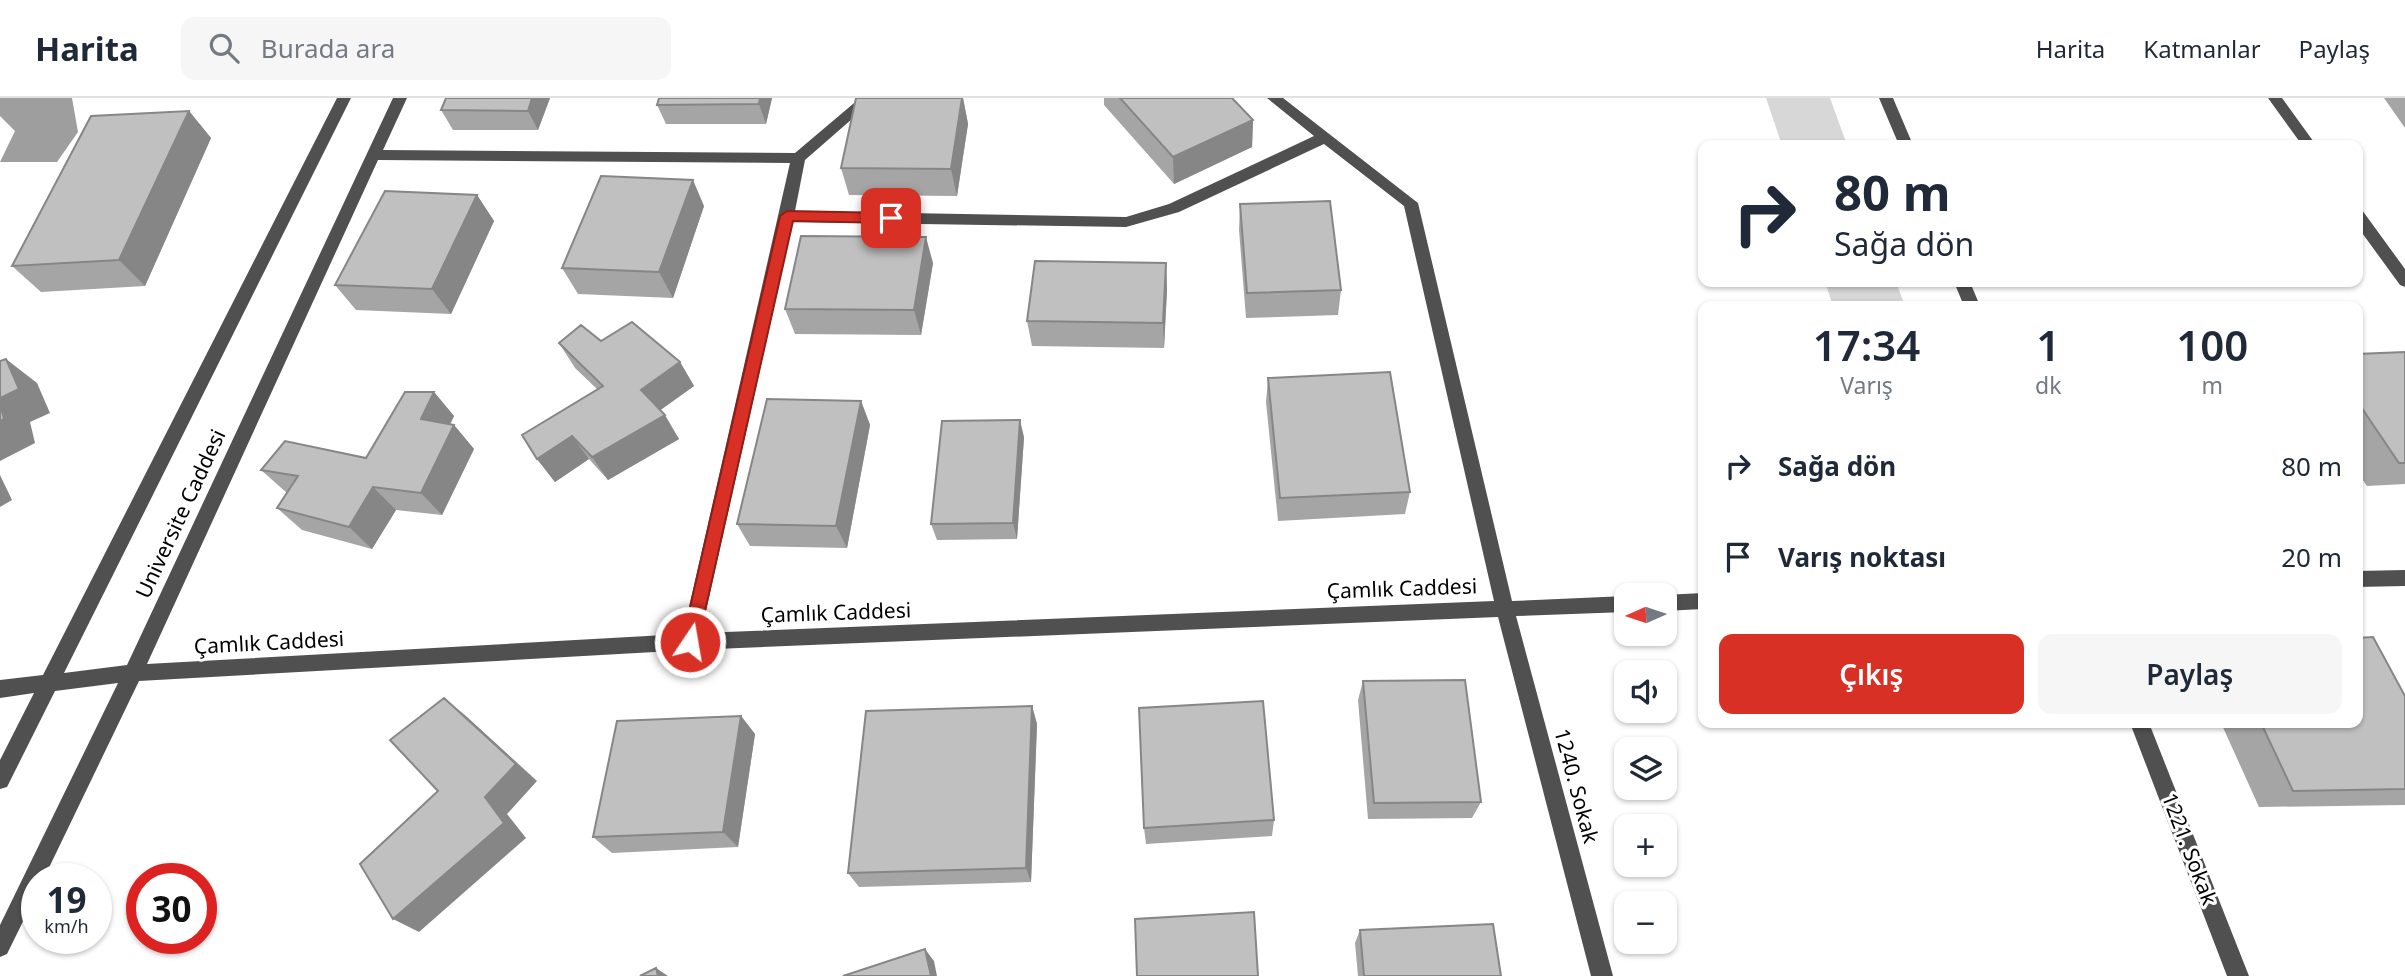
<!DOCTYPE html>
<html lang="tr">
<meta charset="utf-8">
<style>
body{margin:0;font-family:"Noto Sans",sans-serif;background:#f6f6f7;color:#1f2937;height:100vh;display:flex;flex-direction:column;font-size:26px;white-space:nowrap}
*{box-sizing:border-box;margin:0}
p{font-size:23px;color:#747a83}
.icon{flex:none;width:38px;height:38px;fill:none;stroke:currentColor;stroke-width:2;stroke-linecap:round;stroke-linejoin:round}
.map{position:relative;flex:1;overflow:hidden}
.details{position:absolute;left:1698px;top:203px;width:665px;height:427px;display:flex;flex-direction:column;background:#fff;border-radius:14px;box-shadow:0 2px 5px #0004}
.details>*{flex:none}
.hud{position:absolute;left:1698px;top:42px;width:665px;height:147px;border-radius:14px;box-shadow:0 2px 5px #0004;background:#fff;color:#1f2937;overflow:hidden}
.needle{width:46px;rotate:267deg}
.buttons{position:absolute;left:1614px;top:485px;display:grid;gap:14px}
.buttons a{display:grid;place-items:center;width:63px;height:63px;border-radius:14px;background:#fff;box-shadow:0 2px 5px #0004;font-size:35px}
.speed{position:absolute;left:21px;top:765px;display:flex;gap:14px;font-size:35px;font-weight:700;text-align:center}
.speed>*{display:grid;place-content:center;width:91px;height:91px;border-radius:50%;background:#fff;box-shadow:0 2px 5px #0004;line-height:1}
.speed small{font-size:18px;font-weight:400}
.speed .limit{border:10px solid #d22;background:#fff;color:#111}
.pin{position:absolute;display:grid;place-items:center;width:60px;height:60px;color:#fff;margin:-30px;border-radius:14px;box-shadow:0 4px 10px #0006}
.me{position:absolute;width:77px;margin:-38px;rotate:12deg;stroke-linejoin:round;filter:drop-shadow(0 0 5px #0008)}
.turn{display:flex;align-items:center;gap:24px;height:147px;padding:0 21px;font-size:32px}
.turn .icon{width:91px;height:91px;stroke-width:2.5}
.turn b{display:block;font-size:49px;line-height:60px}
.eta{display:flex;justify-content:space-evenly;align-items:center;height:119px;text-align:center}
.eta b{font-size:42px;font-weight:600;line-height:49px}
.primary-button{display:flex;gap:14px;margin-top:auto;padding:14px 21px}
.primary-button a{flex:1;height:80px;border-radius:14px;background:#d93025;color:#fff;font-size:28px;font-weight:600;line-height:80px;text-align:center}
.primary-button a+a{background:#f6f6f7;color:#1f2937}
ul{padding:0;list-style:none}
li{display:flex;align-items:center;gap:21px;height:91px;padding:0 21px}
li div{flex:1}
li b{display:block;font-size:26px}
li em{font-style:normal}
header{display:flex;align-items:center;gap:42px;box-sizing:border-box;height:98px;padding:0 35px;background:#fff;border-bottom:2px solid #e0e1e3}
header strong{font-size:33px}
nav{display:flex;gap:38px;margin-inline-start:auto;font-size:24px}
.search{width:490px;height:63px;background:#f6f6f7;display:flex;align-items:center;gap:18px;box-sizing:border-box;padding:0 24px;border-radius:14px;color:#747a83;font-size:26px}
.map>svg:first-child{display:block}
.green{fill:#d7d7d7}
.water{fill:#9e9e9e}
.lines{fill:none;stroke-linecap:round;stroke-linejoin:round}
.minor{fill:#505050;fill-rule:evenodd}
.wall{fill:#a5a5a5}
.shaded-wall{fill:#868686}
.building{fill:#c0c0c0;stroke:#868686;stroke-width:2}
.route{fill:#d93025;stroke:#8d1f18;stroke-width:2}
.labels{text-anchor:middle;stroke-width:6;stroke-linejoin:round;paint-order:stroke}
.street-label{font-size:21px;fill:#000;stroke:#fff}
</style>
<header>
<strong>Harita</strong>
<div class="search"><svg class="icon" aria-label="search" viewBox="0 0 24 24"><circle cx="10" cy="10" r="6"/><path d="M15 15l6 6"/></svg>Burada ara</div>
<nav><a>Harita</a><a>Katmanlar</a><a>Paylaş</a></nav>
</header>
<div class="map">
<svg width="2405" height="878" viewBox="0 0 2405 878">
<rect width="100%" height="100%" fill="#fff"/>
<path class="green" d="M1766,0H1830L1847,47H1782Z
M1825,184H1896L1905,208H1833Z"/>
<path class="water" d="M0,0H72L78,34L57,64H0L15,33L0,18Z"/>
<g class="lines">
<path class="minor" d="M337,0H351L64,575L127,567L393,0H407L383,52L795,55L860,0H876L805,62L795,113L1126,119L1169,106L1314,38L1267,0H1283L1418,105L1512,503L1626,498V514L1516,518L1613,878H1591L1498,519L690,552L139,583L44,780H37V795L7,856L0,859V827L118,585L55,593L7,689L0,691V662L34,595L0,600V582L43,577ZM1324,46L1404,108L1494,503L701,535L793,124L1126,129L1179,114ZM378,62L790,65L683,536L147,566Z
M1879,0H1893L1913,47H1899Z
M2268,0H2282L2316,47H2302Z
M2357,111L2362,112L2405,171V189L2400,187L2357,128Z
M1954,184H1970L1980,208H1964Z
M2405,472V488L2357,489V473Z
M1703,495V511L1664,513V497Z
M2130,625H2149L2249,878H2227Z"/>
</g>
<path class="wall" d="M550,0L538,32H453L441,12Z
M659,0H772L766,26H666L657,7Z
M963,0L968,26L957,98L849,97L841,70Z
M1104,0H1232L1253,22L1252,49L1174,86L1104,7Z
M2384,0H2405V30Z
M189,13L211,40L145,188L41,194L12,168Z
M477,97L494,123L451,216L356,212L335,187Z
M1240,106L1341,192L1338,217L1246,220L1239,132Z
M704,108L673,200L578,196L562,170Z
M933,165L921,237L795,236L785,211Z
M1166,165L1167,191L1164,250L1032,248L1027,223Z
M601,243L680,264L694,288L660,312L679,341L608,382L589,361L555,384L537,361L598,292L575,270L559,245Z
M2405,254V386L2367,388L2357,374V256Z
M1268,280L1410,394L1405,416L1278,423L1266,304Z
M434,294L454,318L450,326L454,327L474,351L442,417L396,412L372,451L302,432L277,410L287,395L261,372L366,360Z
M861,303L870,327L847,450L750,448L737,426Z
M1024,339L1017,441L937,442L931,426Z
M1363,583L1481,704L1472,720L1368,721L1358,602Z
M2405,598V707L2259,709L2221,625H2357Z
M1032,608L1037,626L1031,784L859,789L848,775Z
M741,618L755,636L738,749L612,755L593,739Z
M1274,722L1272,738L1146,746L1144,730Z
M1360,832L1501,878H1358L1355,845Z"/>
<path class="shaded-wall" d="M532,0H550L538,32L528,13Z
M760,0H772L766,26L759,6Z
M963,0L968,26L957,98L951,71Z
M189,13L211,40L145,188L119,162Z
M1253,22L1252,49L1174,86L1173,59Z
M693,82L704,108L673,200L659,174Z
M477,97L494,123L451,216L432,191Z
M926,139L933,165L921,237L914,212Z
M1166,165L1167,191L1164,250L1163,225Z
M6,261L37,285L50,315L30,324L35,345L0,363V300Z
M680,264L694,288L655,316L641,292Z
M434,294L454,318L441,345L421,321Z
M861,303L870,327L847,450L836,428Z
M665,317L679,341L608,382L592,359Z
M1020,322L1024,339L1017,441L1013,425Z
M454,327L474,351L442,417L421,395Z
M572,338L589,361L555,384L537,361Z
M0,377L12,402L0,409Z
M373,389L396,412L372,451L349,429Z
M444,600L466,618L537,683L507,716L526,740L419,834L393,821L485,699Z
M1032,608L1037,626L1031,784L1026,770Z
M741,618L755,636L738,749L723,734Z
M925,851L934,863L937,878H931Z
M656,870L668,878H658Z"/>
<path class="building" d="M446,0H532L528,13L441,12Z
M659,0H760L759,6L657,7Z
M856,0H962L951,71L841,70Z
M1120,0H1232L1253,22L1173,59Z
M189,13L119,162L12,168L91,18Z
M601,78L693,82L659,174L562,170Z
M385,93L477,97L432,191L335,187Z
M1330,103L1341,192L1247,195L1240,106Z
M801,138L926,139L914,212L785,211Z
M1035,163L1166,165L1163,225L1027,223Z
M632,224L680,264L641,292L665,317L592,359L572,338L537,361L522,337L603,288L559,245L581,227L601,243Z
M2405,254V365H2399L2357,303V256Z
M6,261L19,291L0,300V263Z
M1390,274L1410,394L1280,400L1268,280Z
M405,294H434L421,321L454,327L421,395L373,389L349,429L277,410L298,378L261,372L285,343L366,360Z
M767,301L861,303L836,428L737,426Z
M0,305L4,321L0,323Z
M1020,322L1013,425L931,426L942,323Z
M2373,539L2405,598V691L2293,693L2261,625H2357V540Z
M1465,582L1481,704L1374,705L1363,583Z
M444,600L516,666L485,699L504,725L393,821L360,766L438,693L390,642Z
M1263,603L1274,722L1144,730L1139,610Z
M1032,608L1026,770L848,775L866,613Z
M741,618L723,734L593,739L617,623Z
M1254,814L1258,878H1137L1135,821Z
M1493,826L1501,878H1364L1360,832Z
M925,851L931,878H843Z
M656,870L658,878H640Z"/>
<path class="route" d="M787,113L891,115L898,120L891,125L793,123L698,544L696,549L690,551L684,549L682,544L780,118Z"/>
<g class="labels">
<g class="street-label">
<text transform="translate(181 416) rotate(-65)" y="7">Universite Caddesi</text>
<text transform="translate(1402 491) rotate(-2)" y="7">Çamlık Caddesi</text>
<text transform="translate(836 515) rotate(-2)" y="7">Çamlık Caddesi</text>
<text transform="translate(269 545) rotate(-3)" y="7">Çamlık Caddesi</text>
<text transform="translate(1576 688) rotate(75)" y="7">1240. Sokak</text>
<text transform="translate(2189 751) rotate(69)" y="7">1221. Sokak</text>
</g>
</g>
</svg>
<div class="buttons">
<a><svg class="needle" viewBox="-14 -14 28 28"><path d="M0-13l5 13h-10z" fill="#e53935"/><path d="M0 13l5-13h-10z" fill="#747a83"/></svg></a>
<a><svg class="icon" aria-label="sound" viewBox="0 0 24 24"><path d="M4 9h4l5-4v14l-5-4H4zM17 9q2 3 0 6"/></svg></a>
<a><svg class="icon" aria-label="layers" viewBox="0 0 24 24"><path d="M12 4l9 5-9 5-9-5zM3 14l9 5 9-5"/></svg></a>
<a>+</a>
<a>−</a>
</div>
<div class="speed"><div>19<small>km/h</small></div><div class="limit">30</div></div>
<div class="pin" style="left:891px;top:120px;background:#d93025"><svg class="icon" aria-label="arrive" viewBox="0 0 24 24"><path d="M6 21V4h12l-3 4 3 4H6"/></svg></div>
<svg class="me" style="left:690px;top:544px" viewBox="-20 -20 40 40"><circle r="17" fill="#d93025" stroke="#fff" stroke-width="3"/><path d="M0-11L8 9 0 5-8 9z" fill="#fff"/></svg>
<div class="hud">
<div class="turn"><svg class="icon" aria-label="right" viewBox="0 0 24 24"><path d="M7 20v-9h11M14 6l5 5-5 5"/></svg><div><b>80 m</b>Sağa dön</div></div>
</div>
<section class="details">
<div class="eta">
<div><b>17:34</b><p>Varış</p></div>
<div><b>1</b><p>dk</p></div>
<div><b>100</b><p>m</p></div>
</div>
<ul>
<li><svg class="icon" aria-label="right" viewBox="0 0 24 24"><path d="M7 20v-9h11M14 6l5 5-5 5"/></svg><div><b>Sağa dön</b></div><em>80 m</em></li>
<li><svg class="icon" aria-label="arrive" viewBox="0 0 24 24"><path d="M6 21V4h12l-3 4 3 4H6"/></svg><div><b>Varış noktası</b></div><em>20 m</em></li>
</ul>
<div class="primary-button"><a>Çıkış</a><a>Paylaş</a></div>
</section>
</div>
